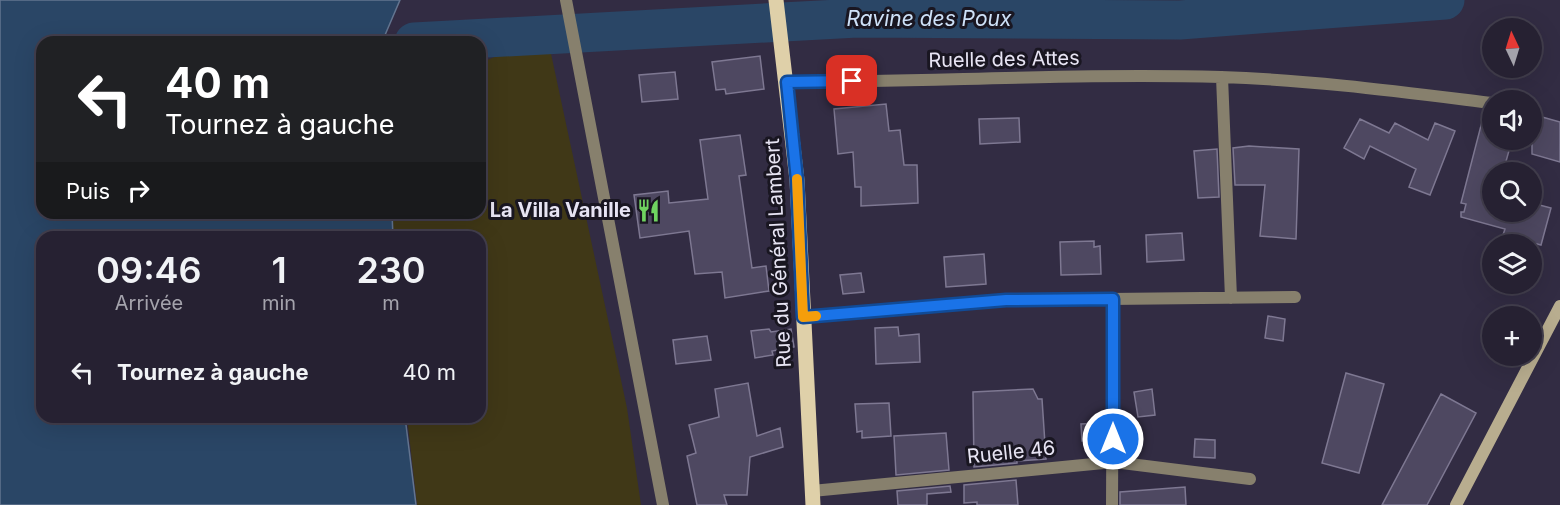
<!DOCTYPE html>
<html lang="fr">
<meta charset="utf-8">
<style>
body{margin:0;font-family:Inter,sans-serif;background:#322e3e;color:#f1f3f6;height:100vh;display:flex;flex-direction:column;font-size:22px;white-space:nowrap}
*{box-sizing:border-box;margin:0}
p{font-size:20px;color:#a4a3ac}
.icon{flex:none;width:33px;height:33px;fill:none;stroke:currentColor;stroke-width:2;stroke-linecap:round;stroke-linejoin:round}
.map{position:relative;flex:1;overflow:hidden}
.details{position:absolute;left:36px;top:231px;width:450px;height:192px;display:flex;flex-direction:column;background:#262132;border-radius:18px;box-shadow:0 6px 24px #0002,0 0 0 2px #423e4d}
.details>*{flex:none}
.hud{position:absolute;left:36px;top:36px;width:450px;height:183px;border-radius:18px;box-shadow:0 6px 24px #0002,0 0 0 2px #423e4d;background:#202124;color:#fff;overflow:hidden}
.needle{width:39px;rotate:356deg}
.tools{position:absolute;left:1482px;top:18px;display:grid;gap:12px}
.tools a{display:grid;place-items:center;width:60px;height:60px;border-radius:50%;background:#262132;box-shadow:0 6px 24px #0002,0 0 0 2px #423e4d;font-size:30px}
.pin{position:absolute;display:grid;place-items:center;width:51px;height:51px;color:#fff;margin:-26px;border-radius:12px;box-shadow:0 3px 9px #0006}
.me{position:absolute;width:66px;margin:-33px;rotate:0deg;stroke-linejoin:round;filter:drop-shadow(0 0 4px #0008)}
.turn{display:flex;align-items:center;gap:21px;height:126px;padding:0 30px;font-size:27px}
.turn .icon{width:78px;height:78px;stroke-width:2.5}
.turn b{display:block;font-size:42px;line-height:51px}
.then{display:flex;align-items:center;height:57px;padding:0 30px;background:#0003;gap:12px;font-size:22px}
.eta{display:flex;justify-content:space-evenly;align-items:center;height:102px;text-align:center}
.eta b{font-size:36px;font-weight:600;line-height:42px}
ul{padding:0;list-style:none}
li{display:flex;align-items:center;gap:18px;height:78px;padding:0 30px}
li div{flex:1}
li b{display:block;font-size:22px}
li em{font-style:normal}
.map>svg:first-child{display:block}
.sand{fill:#403817}
.water{fill:#2a4666;stroke:#637590;stroke-width:1.5}
.lines{fill:none;stroke-linecap:round;stroke-linejoin:round}
.river{stroke:#2a4666;stroke-width:39}
.building{fill:#4e4861;stroke:#7e7892;stroke-width:1.5}
.minor{stroke:#87806d;stroke-width:12}
.secondary{stroke:#b8ad8f;stroke-width:12}
.primary{stroke:#dfd0a9;stroke-width:15}
.route-casing{stroke:#114b97;stroke-width:15}
.route{stroke:#1a73e8;stroke-width:10}
.slow{stroke:#f59e0b;stroke-width:10}
.labels{text-anchor:middle;stroke-width:6;stroke-linejoin:round;paint-order:stroke}
.street-label{font-size:20px;fill:#e7e4f3;stroke:#191621}
.poi-label{font-size:20px;font-weight:bold;fill:#e7e4f3;stroke:#191621;text-anchor:end}
.water-label{font-size:21px;font-style:italic;fill:#cee1f8;stroke:#191621}
</style>
<div class="map">
<svg width="1560" height="505" viewBox="0 0 1560 505">
<rect width="100%" height="100%" fill="#322c43"/>
<path class="sand" d="M547,35L627,408L641,505H417L407,417H480V237H392L391,213H480V63Z"/>
<path class="water" d="M0,0H400L382,42H42V213H392L393,237H42V417H405L416,505H0Z"/>
<g class="lines">
<path class="river" d="M414,42L857,18L1180,20L1445,0"/>
</g>
<path class="building" d="M760,56L764,89L726,94L725,89L716,90L712,62Z
M675,72L678,99L642,102L639,75Z
M886,104L889,131L900,130L904,165H917L918,203L861,206V187H855L853,152L838,154L834,109Z
M1485,110L1492,111V140H1512L1503,172H1492V212H1532V203L1551,208L1541,245L1503,235L1505,229L1461,217V212H1464L1466,204L1461,203Z
M1535,115L1560,122V162L1532,154V127Z
M1019,118L1020,142L980,144L979,119Z
M1360,119L1389,133L1395,123L1428,140L1435,123L1455,131L1430,195L1409,187L1416,169L1370,146L1364,159L1344,148Z
M740,135L746,175L739,176L752,268L766,266L769,291L725,298L722,272L695,274L689,231L640,238L634,195L668,191L669,203L708,199L700,140Z
M1249,146L1299,149L1296,239L1260,236L1265,185H1235L1233,148Z
M1217,149L1219,197L1198,198L1194,151Z
M1182,233L1184,260L1147,262L1146,235Z
M1094,241V247L1100,246L1101,274L1061,275L1060,242Z
M984,254L986,284L946,287L944,257Z
M861,273L864,292L843,294L840,275Z
M1268,316L1285,319L1283,341L1265,338Z
M898,327L899,336L919,334L920,362L876,364L875,328Z
M769,329L771,332L791,329L794,347L772,351L773,355L755,358L751,331Z
M707,336L711,360L676,364L673,340Z
M1346,373L1384,384L1359,473L1322,463Z
M748,383L757,436L780,428L783,447L750,457L747,495H724L727,505H697L687,456L696,453L689,425L719,417L715,389Z
M1033,389L1038,399H1042L1046,459L1017,461V463L974,467L973,392Z
M1152,389L1155,415L1138,417L1134,392Z
M1441,394L1476,413L1427,505H1382Z
M889,403L891,436L862,438V431L857,432L855,404Z
M1099,423L1100,440L1082,441L1081,424Z
M946,433L949,470L896,475L894,436Z
M1195,439L1215,440V458L1194,457Z
M1016,480L1018,505H977V502L964,503V485Z
M950,486L951,492L927,494V505H898L897,491Z
M1185,487L1186,505H1120V492Z"/>
<g class="lines">
<path class="minor" d="M566,0L663,505
M1222,77L1231,298
M787,82C931,82 1076,73 1221,77C1312,80 1402,92 1492,103
M803,317L1006,300L1295,297
M812,491L1114,462L1250,479
M1112,505L1113,299"/>
<path class="secondary" d="M1456,505L1560,306"/>
<path class="primary" d="M776,0L797,180L813,505"/>
</g>
<g class="lines">
<defs>
<path id="route" d="M852,81L787,82L797,180L803,317L1006,300L1113,299V439"/>
</defs>
<use href="#route" class="route-casing"/>
<use href="#route" class="route"/>
<path class="slow" d="M797,179L803,317L816,316"/>
</g>
<defs>
<symbol id="restaurant-bare" viewBox="-9 -9 18 18"><path d="M-5-6h1v4h1v-4h1v4h1v-4h1v5L-1.5 .5V6h-2V.5L-5-1ZM5-6V6H3V1.5H1.5Q1.5-4 5-6Z" fill="#6fd360" stroke="#191621" stroke-width="2.5" paint-order="stroke"/></symbol>
</defs>
<g fill-rule="evenodd">
<use href="#restaurant-bare" x="632" y="194" width="33" height="33"/>
</g>
<g class="labels">
<g class="street-label">
<text transform="translate(1004 59) rotate(-1)" y="7">Ruelle des Attes</text>
<text transform="translate(778 253) rotate(-93)" y="7">Rue du Général Lambert</text>
<text transform="translate(1011 452) rotate(-6)" y="7">Ruelle 46</text>
</g>
<g class="poi-label">
<text x="631" y="217">La Villa Vanille</text>
</g>
<g class="water-label">
<text x="929" y="26">Ravine des Poux</text>
</g>
</g>
</svg>
<div class="tools">
<a><svg class="needle" viewBox="-14 -14 28 28"><path d="M0-13l5 13h-10z" fill="#e53935"/><path d="M0 13l5-13h-10z" fill="#a4a3ac"/></svg></a>
<a><svg class="icon" aria-label="sound" viewBox="0 0 24 24"><path d="M4 9h4l5-4v14l-5-4H4zM17 9q2 3 0 6"/></svg></a>
<a><svg class="icon" aria-label="search" viewBox="0 0 24 24"><circle cx="10" cy="10" r="6"/><path d="M15 15l6 6"/></svg></a>
<a><svg class="icon" aria-label="layers" viewBox="0 0 24 24"><path d="M12 4l9 5-9 5-9-5zM3 14l9 5 9-5"/></svg></a>
<a>+</a>
</div>
<div class="pin" style="left:852px;top:81px;background:#d93025"><svg class="icon" aria-label="arrive" viewBox="0 0 24 24"><path d="M6 21V4h12l-3 4 3 4H6"/></svg></div>
<svg class="me" style="left:1113px;top:439px" viewBox="-20 -20 40 40"><circle r="17" fill="#1a73e8" stroke="#fff" stroke-width="3"/><path d="M0-11L8 9 0 5-8 9z" fill="#fff"/></svg>
<div class="hud">
<div class="turn"><svg class="icon" aria-label="left" viewBox="0 0 24 24"><path d="M17 20v-9H6M10 6l-5 5 5 5"/></svg><div><b>40 m</b>Tournez à gauche</div></div>
<div class="then">Puis<svg class="icon" aria-label="right" viewBox="0 0 24 24"><path d="M7 20v-9h11M14 6l5 5-5 5"/></svg></div>
</div>
<section class="details">
<div class="eta">
<div><b>09:46</b><p>Arrivée</p></div>
<div><b>1</b><p>min</p></div>
<div><b>230</b><p>m</p></div>
</div>
<ul>
<li><svg class="icon" aria-label="left" viewBox="0 0 24 24"><path d="M17 20v-9H6M10 6l-5 5 5 5"/></svg><div><b>Tournez à gauche</b></div><em>40 m</em></li>
</ul>
</section>
</div>
